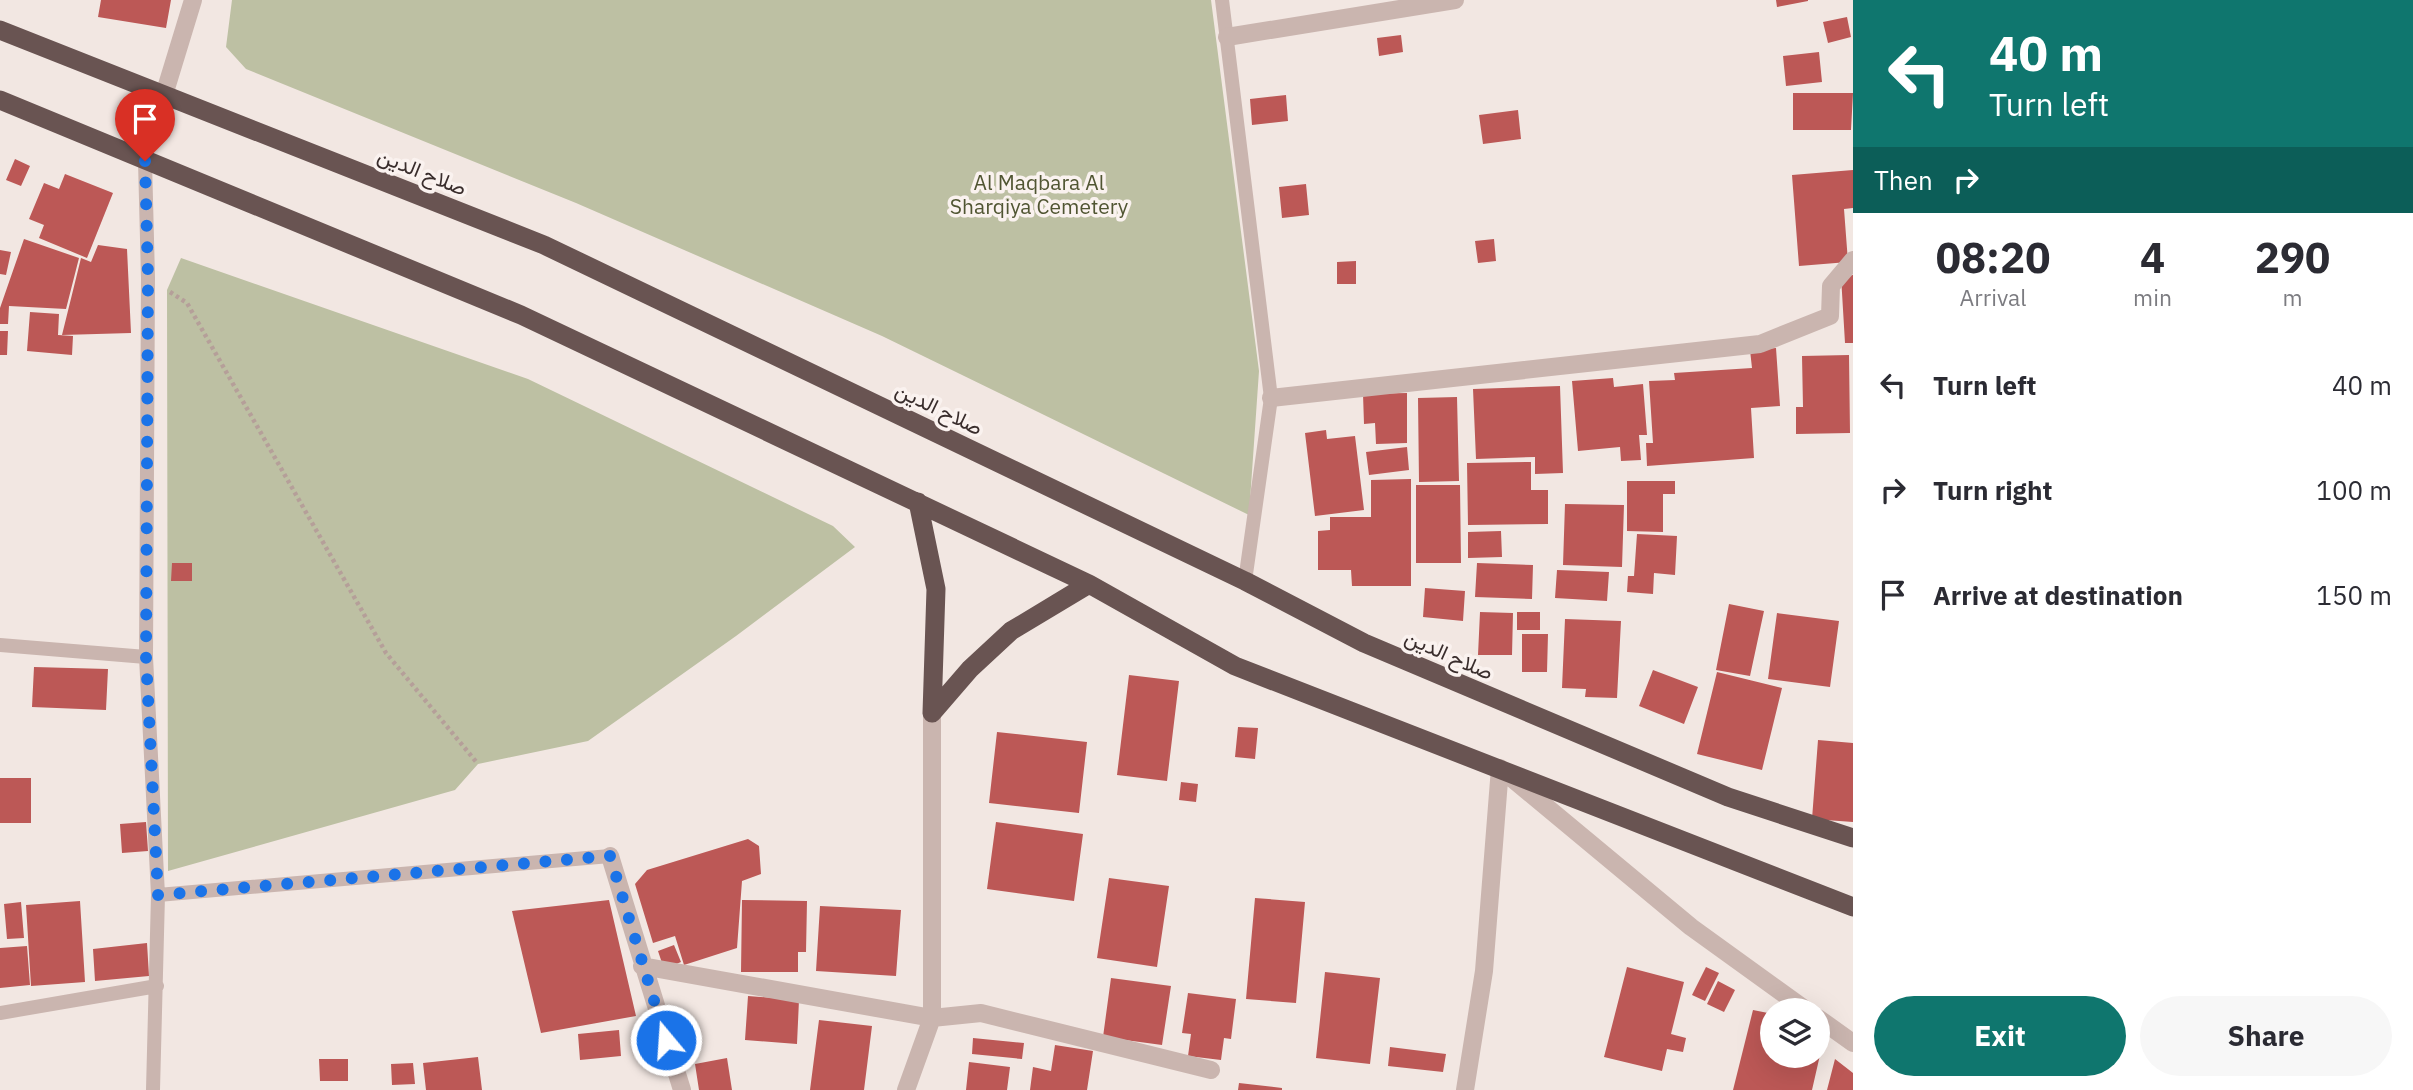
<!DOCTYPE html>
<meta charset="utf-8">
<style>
body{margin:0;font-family:"IBM Plex Sans",Vazirmatn,sans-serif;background:#f7f7f7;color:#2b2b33;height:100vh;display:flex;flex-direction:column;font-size:26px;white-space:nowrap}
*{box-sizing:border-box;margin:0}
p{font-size:23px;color:#7c7c81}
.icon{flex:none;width:38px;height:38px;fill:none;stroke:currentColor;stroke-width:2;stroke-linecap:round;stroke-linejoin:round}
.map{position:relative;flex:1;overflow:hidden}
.side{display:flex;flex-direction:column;background:#fff;width:560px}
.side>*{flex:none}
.top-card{background:#0f766e;color:#fff;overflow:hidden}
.tools{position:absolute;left:1760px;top:998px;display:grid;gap:14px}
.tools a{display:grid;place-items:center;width:70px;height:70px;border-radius:50%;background:#fff;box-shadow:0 7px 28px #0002;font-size:35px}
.pin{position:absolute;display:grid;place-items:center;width:60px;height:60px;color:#fff;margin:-72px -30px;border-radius:50% 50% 50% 0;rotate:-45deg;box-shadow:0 0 7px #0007}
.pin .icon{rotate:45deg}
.me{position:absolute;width:77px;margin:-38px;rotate:342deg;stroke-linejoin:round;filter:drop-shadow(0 0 5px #0008)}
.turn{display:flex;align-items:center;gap:24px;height:147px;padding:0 21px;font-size:32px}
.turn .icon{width:91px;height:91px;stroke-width:2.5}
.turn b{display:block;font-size:49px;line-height:60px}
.then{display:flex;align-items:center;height:66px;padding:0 21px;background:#0003;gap:14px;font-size:26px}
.eta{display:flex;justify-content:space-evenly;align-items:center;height:119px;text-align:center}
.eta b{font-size:42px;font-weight:700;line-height:49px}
.action{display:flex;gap:14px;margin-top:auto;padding:14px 21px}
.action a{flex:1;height:80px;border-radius:42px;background:#0f766e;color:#fff;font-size:28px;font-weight:700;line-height:80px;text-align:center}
.action a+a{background:#f7f7f7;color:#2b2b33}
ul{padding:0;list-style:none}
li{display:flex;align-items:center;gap:21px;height:105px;padding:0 21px}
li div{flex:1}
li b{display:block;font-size:26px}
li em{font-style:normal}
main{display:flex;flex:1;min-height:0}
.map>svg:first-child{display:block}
.green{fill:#bdc0a3}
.building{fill:#bc5856}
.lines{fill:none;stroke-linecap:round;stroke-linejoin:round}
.path{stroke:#b59f99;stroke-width:4.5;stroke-dasharray:3.5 3.5;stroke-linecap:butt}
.service{stroke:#cab5af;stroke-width:14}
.minor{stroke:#cab5af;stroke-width:18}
.tertiary{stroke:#cab5af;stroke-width:18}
.trunk{stroke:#695452;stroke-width:19}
.route{stroke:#1a73e8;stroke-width:12;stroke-dasharray:0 21.6}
.labels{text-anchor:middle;stroke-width:7;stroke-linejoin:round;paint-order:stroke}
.street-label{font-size:21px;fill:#392d2c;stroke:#faf2ef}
.park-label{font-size:21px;fill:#505532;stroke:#faf2ef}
</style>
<main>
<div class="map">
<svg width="1853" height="1090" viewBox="0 0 1853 1090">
<rect width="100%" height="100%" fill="#f2e7e2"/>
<path class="green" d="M232,0H1211L1259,371L1249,515L882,336L576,203L246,69L226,47Z
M181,258L528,379L833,526L855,547L736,636L588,741L478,764L455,790L168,871L167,290Z"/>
<path class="building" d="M101,0H171L166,28L98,17Z
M1776,0H1808V1L1777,7Z
M1847,17L1851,37L1828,43L1823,22Z
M1401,35L1403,52L1379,56L1377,38Z
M1819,52L1822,82L1786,86L1783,56Z
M1793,93H1853L1851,130H1793Z
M1286,95L1288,121L1252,125L1250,99Z
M1518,110L1521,139L1483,144L1479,115Z
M15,159L30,166L21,186L6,180Z
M1853,170V208L1844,209L1848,262L1799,266L1792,175Z
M65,174L113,193L87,258L39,238L44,225L29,219L44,183L59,189Z
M1306,184L1309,215L1282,218L1279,187Z
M24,239L79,258L66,309L9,306L8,324H0V308Z
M1494,239L1496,261L1478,263L1475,241Z
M98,245L127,249L131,333L62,335L81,258L91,262Z
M0,250L11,252L6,275L0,274Z
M1356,261V284H1337V262Z
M1853,275V343H1845L1841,276Z
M30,312L59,314L58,335L73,336L72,355L27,351Z
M0,331H8L7,355H0Z
M1776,348L1780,406L1751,408L1754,458L1647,466L1646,443H1653L1649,381L1675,380L1674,373L1752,368L1750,350Z
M1849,355L1850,433L1796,434V407H1803L1802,356Z
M1613,378L1614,387L1643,384L1647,435H1639L1641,460L1621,461L1620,447L1578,451L1572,381Z
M1560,386L1563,473L1535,474V457L1476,459L1473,389Z
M1407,393V443L1376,444L1375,423L1364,424L1363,394Z
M1457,397L1459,481L1419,482L1418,398Z
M1326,430L1327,439L1355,436L1364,510L1315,516L1305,433Z
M1407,447L1409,470L1369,475L1366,452Z
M1531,462V490H1548V524L1468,525L1467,463Z
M1411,479V586H1352L1351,570H1318V531L1330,530V517H1371V480Z
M1627,481H1675V494H1663V532L1627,531Z
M1416,485H1460L1461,563H1416Z
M1565,504L1624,505L1622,567L1563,565Z
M1501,531L1502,557L1468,558V532Z
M1637,534L1677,536L1675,575L1654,573L1653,594L1627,592L1628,576H1634Z
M172,563H192V581H171Z
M1477,563L1533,565L1532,599L1475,597Z
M1557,570L1609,572L1607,601L1555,598Z
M1425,588L1465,591L1463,621L1423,617Z
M1729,604L1764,611L1750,676L1716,670Z
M1480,612L1513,613L1512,655H1478Z
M1517,612H1540V630H1517Z
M1777,613L1839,621L1830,687L1768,679Z
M1565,619L1621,621L1617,698L1585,697L1586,689L1562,688Z
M1522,634H1548L1547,672H1522Z
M34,667L108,669L106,710L32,707Z
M1653,670L1698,687L1684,724L1639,706Z
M1717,672L1782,688L1762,770L1697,754Z
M1129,675L1179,681L1167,781L1117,775Z
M1238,727L1258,728L1255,759L1235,757Z
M997,732L1087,742L1079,813L989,803Z
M1818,740L1853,743V822L1812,819Z
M0,778H31V823H0Z
M1181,782L1198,784L1196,802L1179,800Z
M146,822L148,851L122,853L120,824Z
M996,822L1083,834L1074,901L987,889Z
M748,839L759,846L761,874L742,881L737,948L684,965L675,936L653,943L635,884L647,870Z
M1109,878L1169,886L1157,967L1097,958Z
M1255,898L1305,902L1296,1003L1246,999Z
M609,900L636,1016L541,1033L512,911Z
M742,900L807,901L806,952H798V972H741Z
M80,901L85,982L31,986L26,905Z
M21,902L24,938L7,939L4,904Z
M820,906L901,910L896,976L816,971Z
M147,943L149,976L95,981L93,949Z
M674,945L681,962L664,969L658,951Z
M27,946L30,985L0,988V948Z
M1627,967L1684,982L1671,1034L1686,1038L1683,1052L1667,1049L1662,1071L1604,1057Z
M1706,967L1719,973L1705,1001L1692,995Z
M1325,972L1380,978L1370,1064L1316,1058Z
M1111,978L1171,986L1162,1045L1103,1037Z
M1718,981L1735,990L1724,1012L1707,1004Z
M1188,993L1236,999L1231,1039L1224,1038L1221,1060L1188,1056L1191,1034L1182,1033Z
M748,996L799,1000L797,1044L745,1040Z
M1753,1010L1773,1014V1055H1820L1812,1090H1733Z
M819,1020L872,1026L864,1090H810Z
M619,1030L621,1056L580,1060L578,1034Z
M973,1038L1024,1043L1022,1059L972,1054Z
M1055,1045L1093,1051L1087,1090H1030L1033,1067L1051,1071Z
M1390,1047L1446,1054L1443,1072L1388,1066Z
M478,1057L482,1090H426L423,1063Z
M727,1058L732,1090H699L695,1064Z
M319,1059H348V1081H320Z
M1835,1059L1853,1073V1090H1827Z
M969,1062L1010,1067L1007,1090H966Z
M413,1063L415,1084L392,1085L391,1064Z
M1239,1083L1282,1088V1090H1238Z"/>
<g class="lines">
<path class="path" d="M170,292L187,303L386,653L478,764"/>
<path class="service" d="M1222,0L1271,398L1245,581
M145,161L148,278L146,657L158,895L153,1090
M0,645L146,657
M158,895L610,856
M0,1013L157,986"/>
<path class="minor" d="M1227,37L1455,0
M1271,398L1760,344L1830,316L1831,286L1853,260
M1508,775L1691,927L1806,1010
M610,856L682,1090
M642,966L932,1018L981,1013L1211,1070
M1818,1018L1853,1043
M906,1090L932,1018V713
M1465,1090L1484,971L1500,768"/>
<path class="tertiary" d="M164,95L193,0"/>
<path class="trunk" d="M0,30L544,245L1245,581L1364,643L1728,797L1853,838
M0,100L521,315L1089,584L1235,666L1853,907
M918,502L936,589L932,713
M932,713L970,669L1011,631L1089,584"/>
</g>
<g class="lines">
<path class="route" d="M145,161L148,278L146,657L158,895L610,856L666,1040"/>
</g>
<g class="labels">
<g class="street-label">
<text transform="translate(422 172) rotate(22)" y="7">صلاح الدين</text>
<text transform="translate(939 409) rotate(26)" y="7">صلاح الدين</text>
<text transform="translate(1449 655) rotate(24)" y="7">صلاح الدين</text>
</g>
<g class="park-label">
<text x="1039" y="190">Al Maqbara Al<tspan x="1039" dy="24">Sharqiya Cemetery</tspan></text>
</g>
</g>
</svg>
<div class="tools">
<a><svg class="icon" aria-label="layers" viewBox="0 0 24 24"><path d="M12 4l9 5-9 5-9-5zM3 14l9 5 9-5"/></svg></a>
</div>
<div class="pin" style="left:145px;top:161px;background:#d93025"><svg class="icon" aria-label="arrive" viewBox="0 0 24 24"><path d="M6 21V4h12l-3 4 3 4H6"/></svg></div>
<svg class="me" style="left:666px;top:1040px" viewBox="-20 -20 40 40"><circle r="17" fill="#1a73e8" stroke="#fff" stroke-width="3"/><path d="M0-11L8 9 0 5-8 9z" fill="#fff"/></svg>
</div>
<section class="side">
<div class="top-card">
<div class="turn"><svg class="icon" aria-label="left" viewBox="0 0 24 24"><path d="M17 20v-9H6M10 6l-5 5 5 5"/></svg><div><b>40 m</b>Turn left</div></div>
<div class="then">Then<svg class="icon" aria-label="right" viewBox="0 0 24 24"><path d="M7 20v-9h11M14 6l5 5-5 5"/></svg></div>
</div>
<div class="eta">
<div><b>08:20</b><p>Arrival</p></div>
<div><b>4</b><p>min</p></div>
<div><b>290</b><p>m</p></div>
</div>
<ul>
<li><svg class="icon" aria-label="left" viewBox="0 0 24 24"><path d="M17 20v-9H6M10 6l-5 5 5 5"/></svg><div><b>Turn left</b></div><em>40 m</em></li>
<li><svg class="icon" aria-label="right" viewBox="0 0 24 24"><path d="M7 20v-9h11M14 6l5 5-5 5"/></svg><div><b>Turn right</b></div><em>100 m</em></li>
<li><svg class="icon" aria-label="arrive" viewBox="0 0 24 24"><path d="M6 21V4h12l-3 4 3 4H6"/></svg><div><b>Arrive at destination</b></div><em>150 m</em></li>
</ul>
<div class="action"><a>Exit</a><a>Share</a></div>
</section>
</main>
